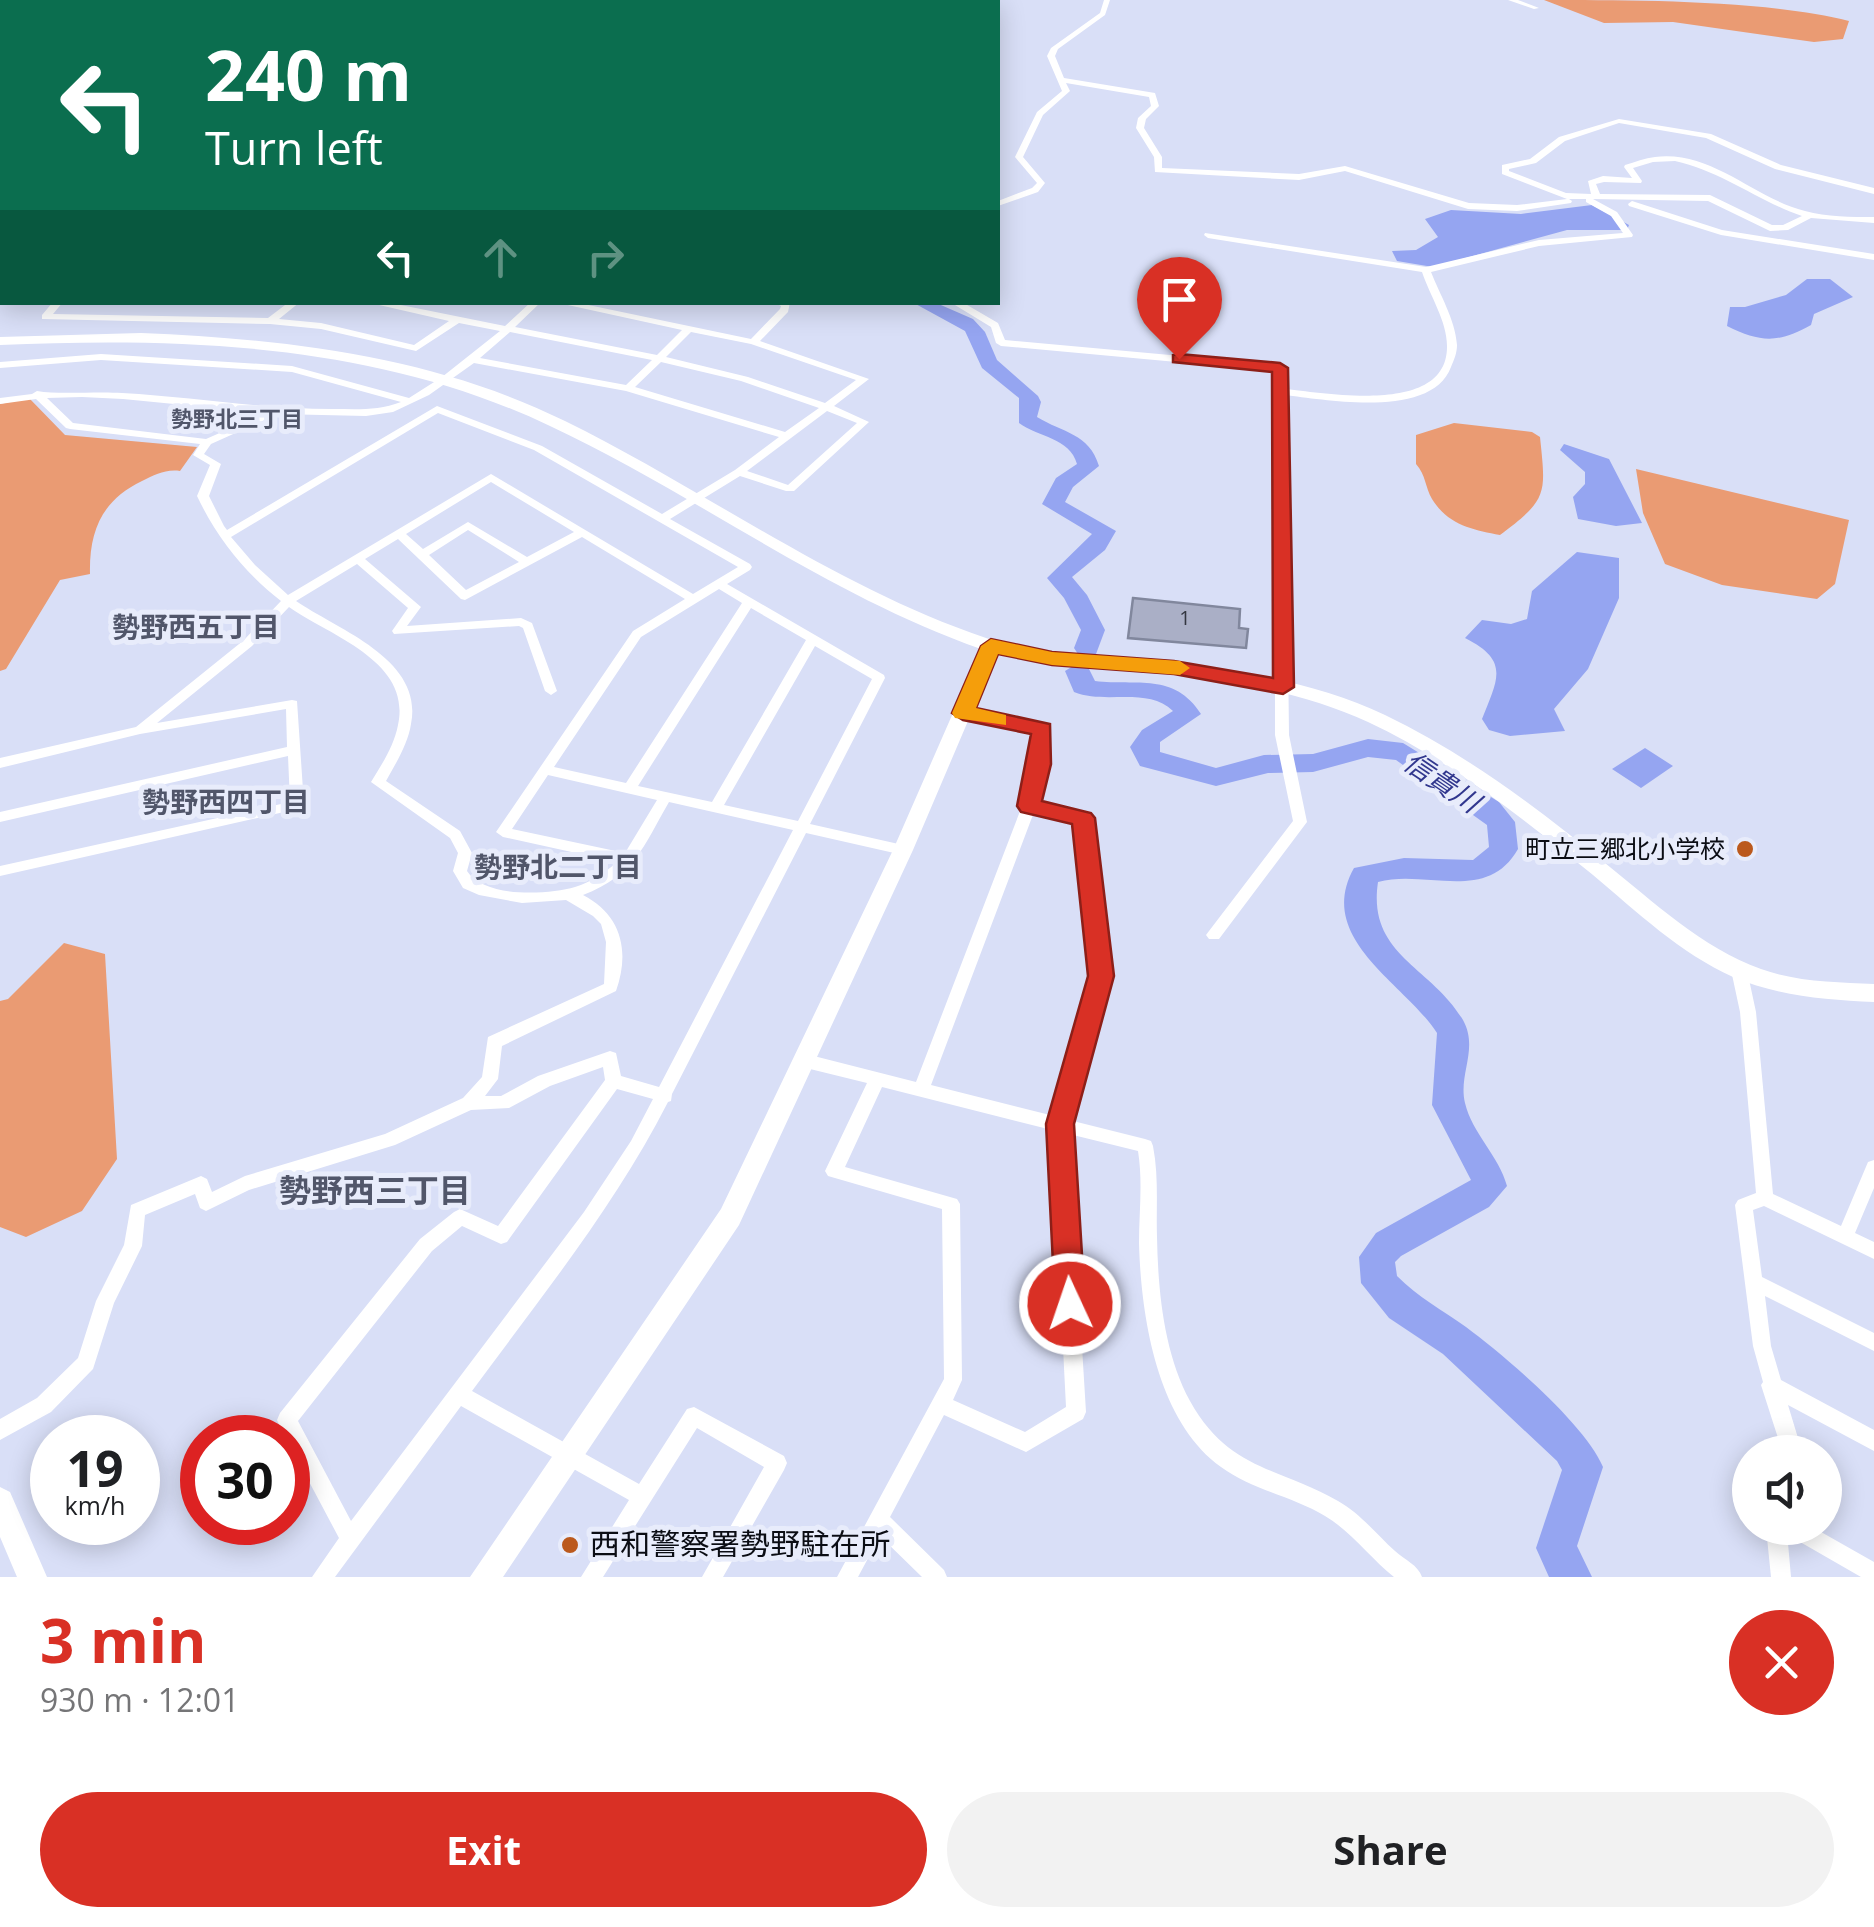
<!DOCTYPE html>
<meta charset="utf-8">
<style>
body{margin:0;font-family:"Open Sans","Noto Sans JP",sans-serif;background:#f2f2f2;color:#202124;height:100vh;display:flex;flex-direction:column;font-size:38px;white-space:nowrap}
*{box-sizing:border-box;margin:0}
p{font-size:32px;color:#757577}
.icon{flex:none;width:55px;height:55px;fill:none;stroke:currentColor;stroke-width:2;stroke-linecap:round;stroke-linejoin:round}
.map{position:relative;height:1577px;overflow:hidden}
.details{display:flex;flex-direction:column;background:#fff;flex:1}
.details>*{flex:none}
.top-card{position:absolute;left:0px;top:0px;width:1000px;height:305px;box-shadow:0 5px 25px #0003;background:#0b6e4f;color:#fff;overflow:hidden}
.fabs{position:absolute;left:1732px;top:1435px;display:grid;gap:20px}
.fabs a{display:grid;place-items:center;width:110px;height:110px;border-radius:50%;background:#fff;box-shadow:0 5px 25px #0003;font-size:50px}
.speed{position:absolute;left:30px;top:1415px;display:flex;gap:20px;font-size:50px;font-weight:700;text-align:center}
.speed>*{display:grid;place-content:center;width:130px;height:130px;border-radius:50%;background:#fff;box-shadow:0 5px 25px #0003;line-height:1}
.speed small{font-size:25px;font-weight:400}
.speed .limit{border:15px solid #d22;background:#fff;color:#111}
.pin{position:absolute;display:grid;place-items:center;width:85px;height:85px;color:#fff;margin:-102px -42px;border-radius:50% 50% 50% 0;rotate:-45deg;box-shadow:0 0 10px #0007}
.pin .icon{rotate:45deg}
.me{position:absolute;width:110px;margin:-55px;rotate:357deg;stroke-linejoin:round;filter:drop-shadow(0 0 8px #0008)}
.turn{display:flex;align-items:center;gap:35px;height:210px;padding:0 40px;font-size:45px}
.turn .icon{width:130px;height:130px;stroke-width:2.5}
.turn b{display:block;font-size:70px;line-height:85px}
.lanes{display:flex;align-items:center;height:95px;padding:0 40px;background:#0003;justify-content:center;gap:50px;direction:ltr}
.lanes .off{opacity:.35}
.round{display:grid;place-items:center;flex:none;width:105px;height:105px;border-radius:52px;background:#f2f2f2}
.overview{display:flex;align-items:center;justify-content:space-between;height:170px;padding:0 40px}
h1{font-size:60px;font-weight:700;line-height:75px;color:#d93025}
.cta{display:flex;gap:20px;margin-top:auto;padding:20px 40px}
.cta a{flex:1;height:115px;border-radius:60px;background:#d93025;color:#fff;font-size:40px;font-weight:700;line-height:115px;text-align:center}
.cta a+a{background:#f2f2f2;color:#202124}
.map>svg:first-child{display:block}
.green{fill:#ea9b73}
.water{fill:#95a5f1}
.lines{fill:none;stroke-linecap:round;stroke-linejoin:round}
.river{fill:#95a5f1;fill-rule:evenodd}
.building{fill:#aaafc6;stroke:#81879d;stroke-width:2.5}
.street{fill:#fff;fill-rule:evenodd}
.secondary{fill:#fff;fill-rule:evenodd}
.route{fill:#d93025;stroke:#8d1f18;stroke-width:2.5}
.slow{fill:#f59e0b}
.poi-dot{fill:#bb591d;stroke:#e8ecfb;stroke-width:4}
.labels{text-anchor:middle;stroke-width:10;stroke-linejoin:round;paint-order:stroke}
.number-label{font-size:20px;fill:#333640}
.far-neighbourhood-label{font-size:22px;font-weight:bold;fill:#51566a;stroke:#e8ecfb}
.poi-label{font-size:25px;fill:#0b0d14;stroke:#e8ecfb;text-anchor:end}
.neighbourhood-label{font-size:28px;font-weight:bold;fill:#51566a;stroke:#e8ecfb}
.water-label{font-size:28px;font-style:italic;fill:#31378e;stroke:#e8ecfb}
.near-poi-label{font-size:30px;fill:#0b0d14;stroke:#e8ecfb;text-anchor:start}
.near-neighbourhood-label{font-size:32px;font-weight:bold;fill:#51566a;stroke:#e8ecfb}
</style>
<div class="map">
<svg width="1874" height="1577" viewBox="0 0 1874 1577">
<rect width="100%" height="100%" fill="#d9dff7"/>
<path class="green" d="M32,0H505L28,2Z
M1544,0C1633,0 1767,0 1849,21L1843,39L1814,42L1673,22L1604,23Z
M29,398L65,435L197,447L180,471C165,469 155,475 142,481C102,500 89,531 90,574L60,580L6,669L0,671V404Z
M1454,423L1532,432L1540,437C1546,495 1548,499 1500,535C1473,530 1448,525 1432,499C1425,487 1426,475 1416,464V435Z
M1636,469L1849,520L1835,584L1817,599L1722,585L1665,564L1643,513Z
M64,943L105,954L117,1159L82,1211L26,1237L0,1227V1001L8,999Z"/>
<path class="water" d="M1592,205L1629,225L1627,230H1567L1433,267L1397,261L1392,251L1416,250L1438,237L1425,219L1451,210L1521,214Z
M1807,279H1830L1853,297L1814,314L1811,325C1779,343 1761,343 1727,326L1730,307H1745L1786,295Z
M1564,444L1609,459L1642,523L1616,526L1578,519L1573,497L1585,484V472L1560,450Z
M1577,552L1619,558V598L1588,669L1554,709L1565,731L1510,736L1489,730L1482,719C1497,680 1511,661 1465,638L1482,620L1511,624L1527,619L1532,591Z
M1645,748L1673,766L1641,788L1612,769Z"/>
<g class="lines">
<path class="river" d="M912,302H934L973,319L985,332L997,360L1038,396L1041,402L1037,417C1063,433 1089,433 1099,466L1073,487L1065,502L1116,531L1105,550L1072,577L1087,595L1105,630L1096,654H1078L1074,648L1081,630L1064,598L1047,578L1092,534L1042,504L1056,478L1077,464C1070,438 1038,437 1019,423V398L982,368L965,331Z
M1078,663L1087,665L1095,681C1137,686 1174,672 1201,714L1160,742V752L1216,768L1264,755L1313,754L1368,739L1403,743L1499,802L1515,822L1518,849C1487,904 1426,869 1378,882C1367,955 1431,966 1463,1020C1479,1049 1458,1074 1465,1103C1472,1133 1499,1156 1507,1186L1489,1207L1401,1256L1395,1262L1397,1276C1418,1297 1442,1310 1466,1327C1505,1356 1585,1424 1603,1467L1577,1546L1592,1577H1549L1536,1548L1562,1470L1557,1461L1443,1354L1389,1318L1361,1283L1359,1257L1376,1233L1471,1180L1432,1105L1437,1033C1406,984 1314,939 1354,868L1404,858L1473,860L1489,847L1487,825L1396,760L1368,757L1313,772L1268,773L1216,786L1140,766L1130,747L1142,730L1173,711C1147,686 1106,705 1074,692L1065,671Z"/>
</g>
<path class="building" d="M1133,598L1240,609L1239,628L1248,629L1246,648L1128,638Z"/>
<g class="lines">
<path class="street" d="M92,0H99L97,2H91Z
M1104,0H1110L1105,15L1058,49L1055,56L1064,78L1155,93L1159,106L1146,119L1144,128L1162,157V168L1299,174L1345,166L1469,203L1517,205L1567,199L1502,174V165L1530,159L1559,137L1619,119L1711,134L1781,165L1874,188V194L1775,169L1706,138L1619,123L1565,141L1536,163L1509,169V171L1566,193L1591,194L1588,181L1603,176L1632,178L1624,167L1625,165C1635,162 1645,158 1655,157C1712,150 1753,198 1805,211C1827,217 1851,217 1874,217V223L1811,218L1788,230L1770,231L1708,201L1593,199L1617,212L1633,235L1632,237L1539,246L1431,272C1440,295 1455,319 1457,345C1457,353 1454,360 1451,367C1432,419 1327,400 1285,395L1289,735L1307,822L1219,939H1209L1206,935L1209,931L1293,821L1275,735V371L1001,346L996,343L991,327L950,302H962L998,323L1005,340L1280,365L1285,368V389C1327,393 1448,416 1447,346C1447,321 1430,296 1422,272L1208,238L1204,235L1205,233L1426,267L1539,240L1623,233L1611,216L1586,202V199H1569L1572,201L1571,203L1517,211L1468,209L1345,171L1299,180L1155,172L1154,157L1136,128L1138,118L1151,106L1149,97L1066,83L1070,91L1043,115L1023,157L1045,183L1038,192L998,206V201L1032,188L1037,183L1015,157L1037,112L1062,91L1047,56L1051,48L1100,13ZM1675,161C1721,171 1758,201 1802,216L1783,225H1772L1710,195L1600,194L1596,184L1604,182L1641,183L1642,181L1633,168L1653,162Z
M1508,0H1518L1539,8L1534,9Z
M0,166H2V171H0Z
M0,192L2,193V197L0,198Z
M1632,201L1722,230L1874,254V260L1721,235L1629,206L1628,204Z
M2,225V232L0,233V226Z
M2,260V267L0,268V261Z
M53,302H63L53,314L268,318L289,302H300L279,319L321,323L414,345L449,321L366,302H386L505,326L531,302H541L515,327L657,355L682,330L554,302H574L751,339L780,309L781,306L773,302H790L788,312L760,341L869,379L834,406L869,422L794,491H786L740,476L670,519L750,564L752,567L750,570L727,584L884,675L885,678L810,824L903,845L908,846L910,850L908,854L903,855L806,833L672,1094L671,1101L668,1102C615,1206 541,1297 472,1391L639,1484L687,1409L694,1407L784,1456L787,1463L784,1470L723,1577H702L764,1467L697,1428L603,1577H581L629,1500L461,1406L335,1577H312L339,1538L280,1427L277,1420L280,1413L420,1239L454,1212L460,1209L498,1226L605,1080L603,1067L550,1086L509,1108L471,1110L395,1145L249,1190L206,1211L200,1208L195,1194L145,1215L142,1246L114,1303L93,1369L51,1412L0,1440V1419L37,1398L78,1358L96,1301L124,1245L131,1205L201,1176L207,1179L212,1192L245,1176L385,1134L463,1098L482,1077L488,1037L604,984L606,942L601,924L593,916L566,900L522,903L479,895L463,888L453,871L458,853L450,838L371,782C382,764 394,746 398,725C412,661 330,636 289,607L252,646L157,723L292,700L297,701L304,805L302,808L0,876V866L290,802L288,756L0,822V812L287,747L286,709L140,734L0,768V758L136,727L244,640L281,601C244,572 217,538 197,496L210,465L193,455L200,444L70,429L66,428L36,399L0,404V398L32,394L37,391C60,395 96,391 122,393C193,397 262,409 332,409C357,409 378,411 401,402L292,372L101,360L0,368V362L101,354L292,366L409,398L442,377L500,331L459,323L416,351L321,329L270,324L42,319V315ZM510,332L652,360L626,385L480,358ZM691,332L751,344L856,380L825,403L748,377L666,357ZM661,362L741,381L819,408L785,432L635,387ZM474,363L626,391L779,437L735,470L662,514L542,446L437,406L227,530L224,526L209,496L221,464L204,454L211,444L278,414L366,416L393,412L429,395ZM82,397L123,399L265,413L206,439L73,423L47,398ZM827,411L857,423L788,485L747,471ZM438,413L534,450L738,567L693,594L491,474L288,595L255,565L231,537ZM491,482L574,532L527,557L468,522L423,549L406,534ZM468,530L519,562L466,590L429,555ZM582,537L685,599L633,631L496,832L503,837L617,862C605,873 591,882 575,887C547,895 484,898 467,871L472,853L460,831L386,781C396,763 408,744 411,724C424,659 338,630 296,601L357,564L408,608L392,631L394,634L519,626L523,628L545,691L551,695L557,691L532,623L521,618L407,626L421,607L365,559L398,539L461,599L465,600ZM719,589L742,603L626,783L554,767L641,637ZM751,608L806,640L712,802L638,786ZM815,646L872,679L798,821L724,805ZM548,775L657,800L625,853L512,829ZM669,802L793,830L659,1087L621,1076L616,1053L610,1051L538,1076L501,1096H485L498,1079L502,1046L616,991C630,952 622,915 583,895C635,875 643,847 669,802ZM617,1089L653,1099L631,1141L584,1212L351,1521L298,1421L432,1251L462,1226L501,1244L507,1242Z
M222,302H240L236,305Z
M963,709L1048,727L1050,730L1047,764L1037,803L1083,813L1090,818L1109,976L1069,1120L1145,1139L1151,1141L1153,1146C1159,1177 1156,1207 1157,1237C1158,1292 1164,1353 1190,1401C1229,1471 1277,1466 1338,1501C1361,1514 1376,1534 1395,1551C1405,1560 1418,1565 1422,1577H1394C1370,1558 1352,1532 1325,1516C1292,1496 1252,1490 1221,1467C1157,1421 1141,1317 1139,1243C1139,1213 1143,1182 1138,1151L1069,1134L1086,1412L1083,1419L1026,1452L944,1415L890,1517L944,1570L947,1577H922L880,1536L858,1577H837L944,1379L942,1209L828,1176L825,1171L867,1083L806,1068L800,1066L798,1061L800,1056L806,1054L916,1082L1022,806L1033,764L1036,733L958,716L956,713L958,710ZM1034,812L1076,821L1093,976L1054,1116L931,1085ZM882,1087L1052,1130L1066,1407L1025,1432L953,1400L962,1380L960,1204L957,1199L845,1167Z
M1739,964L1744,966L1747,970L1756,1012L1773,1194L1841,1226L1868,1162L1874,1160V1188L1855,1233L1874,1242V1259L1764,1206L1753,1210L1762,1277L1874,1333V1351L1765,1296L1771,1346L1781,1380L1874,1430V1451L1788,1405L1798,1438L1796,1452H1776L1778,1438L1761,1385L1763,1382L1753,1346L1735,1205L1738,1200L1756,1193L1740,1012L1731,970L1734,966Z
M1766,1528H1814L1874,1562V1577H1861L1788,1535L1787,1532L1791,1577H1771Z"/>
<path class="secondary" d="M0,0H4L7,2L0,5Z
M141,333C286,339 433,356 565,421C707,491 835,587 986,638C1024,651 1068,653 1108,657C1201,666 1299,674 1385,715C1466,754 1536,807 1605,863C1654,902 1702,948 1761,969C1797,982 1837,982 1874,984V1002C1826,1000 1778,996 1733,977C1680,953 1637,912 1593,875C1522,818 1451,761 1368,722C1253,669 1120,674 997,653L913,850L739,1225L503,1577H470L721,1209L893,850L981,649C823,593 699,496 550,426C378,344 187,337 0,345V337Z
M0,1487L10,1492L47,1577H17L0,1537Z"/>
</g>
<path class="route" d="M1179,354L1280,363L1288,368L1294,687L1283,694L1174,674L1052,665L998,654L976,708L1050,724L1051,764L1042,801L1091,813L1095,818L1114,976L1074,1124L1085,1304L1081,1314L1070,1318L1059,1314L1055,1304L1046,1124L1088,976L1072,824L1021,812L1017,806L1031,734L963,720L952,713L981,646L991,639L1052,652L1174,661L1273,678L1272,372L1173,362V355Z"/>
<path class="slow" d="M991,639L1052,652L1180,661L1190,668L1180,675L1052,665L998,654L976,708L1006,715V725L955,718L952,713L981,646Z"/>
<g class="poi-dot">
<circle cx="1745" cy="849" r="10"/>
<circle cx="570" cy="1545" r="10"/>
</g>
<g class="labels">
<g class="number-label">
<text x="1185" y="625">1</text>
</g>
<g class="far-neighbourhood-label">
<text x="237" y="427">勢野北三丁目</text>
</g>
<g class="poi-label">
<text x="1725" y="858">町立三郷北小学校</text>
</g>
<g class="neighbourhood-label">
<text x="196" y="637">勢野西五丁目</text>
<text x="226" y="812">勢野西四丁目</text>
<text x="558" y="877">勢野北二丁目</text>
</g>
<g class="water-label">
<text transform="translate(1442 782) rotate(34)" y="10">信貴川</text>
</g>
<g class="near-poi-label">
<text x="590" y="1555">西和警察署勢野駐在所</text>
</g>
<g class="near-neighbourhood-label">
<text x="375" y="1202">勢野西三丁目</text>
</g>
</g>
</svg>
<div class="fabs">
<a><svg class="icon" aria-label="sound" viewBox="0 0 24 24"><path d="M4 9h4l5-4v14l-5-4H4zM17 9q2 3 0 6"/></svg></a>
</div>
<div class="speed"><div>19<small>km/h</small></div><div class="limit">30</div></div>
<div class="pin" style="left:1179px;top:359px;background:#d93025"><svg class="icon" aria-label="arrive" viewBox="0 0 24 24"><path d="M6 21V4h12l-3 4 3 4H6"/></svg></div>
<svg class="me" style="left:1070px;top:1304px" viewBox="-20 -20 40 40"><circle r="17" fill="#d93025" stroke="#fff" stroke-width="3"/><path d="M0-11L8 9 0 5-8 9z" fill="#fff"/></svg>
<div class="top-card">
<div class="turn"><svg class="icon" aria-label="left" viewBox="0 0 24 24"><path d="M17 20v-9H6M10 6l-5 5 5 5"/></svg><div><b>240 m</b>Turn left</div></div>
<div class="lanes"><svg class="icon" aria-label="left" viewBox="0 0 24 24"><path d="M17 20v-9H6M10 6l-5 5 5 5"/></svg><svg class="icon off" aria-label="ahead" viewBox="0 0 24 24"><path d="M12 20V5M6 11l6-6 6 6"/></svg><svg class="icon off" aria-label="right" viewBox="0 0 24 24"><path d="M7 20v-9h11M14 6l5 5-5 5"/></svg></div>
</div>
</div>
<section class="details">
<div class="overview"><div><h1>3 min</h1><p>930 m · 12:01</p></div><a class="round" style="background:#d93025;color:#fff"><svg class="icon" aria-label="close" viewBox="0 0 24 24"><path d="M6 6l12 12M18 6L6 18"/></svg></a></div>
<div class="cta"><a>Exit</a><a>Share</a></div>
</section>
